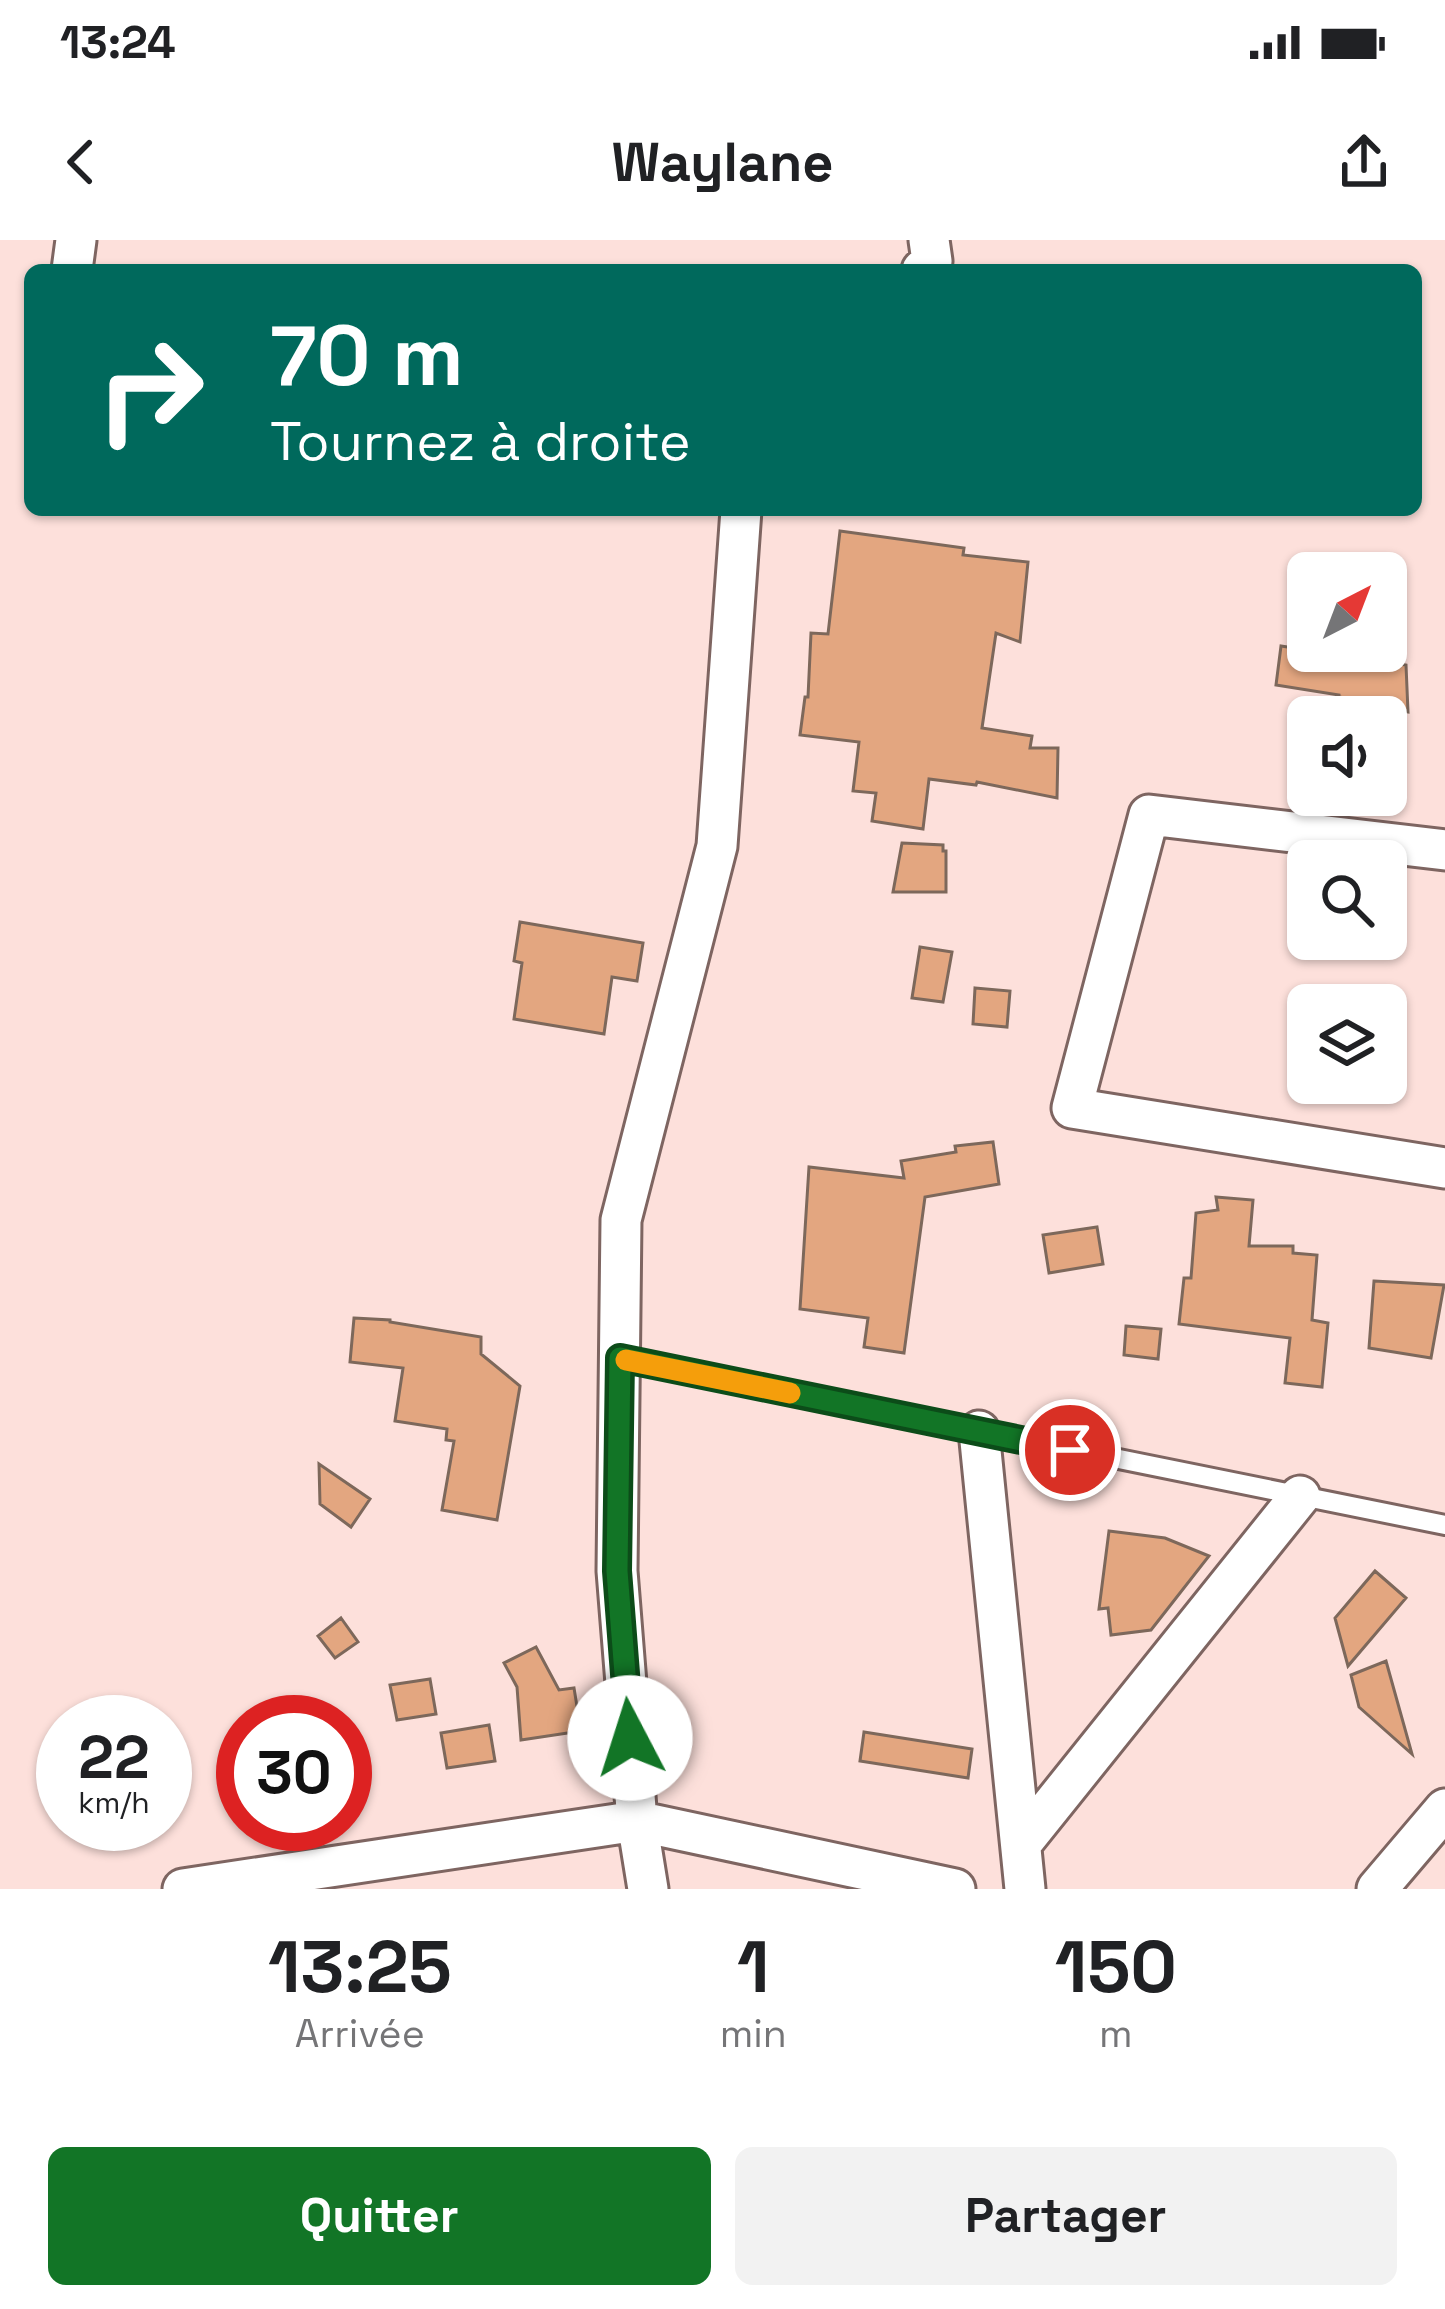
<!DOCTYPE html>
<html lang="fr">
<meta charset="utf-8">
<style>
body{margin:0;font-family:"Space Grotesk",sans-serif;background:#f2f2f2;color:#202124;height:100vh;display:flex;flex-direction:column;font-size:45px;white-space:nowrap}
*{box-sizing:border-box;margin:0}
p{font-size:39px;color:#757577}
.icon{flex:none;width:66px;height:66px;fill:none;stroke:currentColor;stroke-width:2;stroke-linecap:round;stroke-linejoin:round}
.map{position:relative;height:1649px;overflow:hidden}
.drawer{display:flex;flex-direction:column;background:#fff;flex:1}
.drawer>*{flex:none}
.banner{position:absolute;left:24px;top:24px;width:1398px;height:252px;border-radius:18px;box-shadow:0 3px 9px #0004;background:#00695c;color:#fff;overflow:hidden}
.needle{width:78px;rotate:42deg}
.fabs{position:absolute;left:1287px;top:312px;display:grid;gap:24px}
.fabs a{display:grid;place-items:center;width:120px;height:120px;border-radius:18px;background:#fff;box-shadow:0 3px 9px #0004;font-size:60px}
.speed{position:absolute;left:36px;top:1455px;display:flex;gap:24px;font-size:60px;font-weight:700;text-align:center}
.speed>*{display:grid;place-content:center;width:156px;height:156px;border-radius:50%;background:#fff;box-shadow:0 3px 9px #0004;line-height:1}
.speed small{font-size:30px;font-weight:400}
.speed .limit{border:18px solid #d22;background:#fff;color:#111}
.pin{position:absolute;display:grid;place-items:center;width:102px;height:102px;color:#fff;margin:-51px;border:6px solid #fff;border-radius:50%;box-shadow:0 3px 12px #0007}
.me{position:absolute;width:132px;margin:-66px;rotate:355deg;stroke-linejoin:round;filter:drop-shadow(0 0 9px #0008)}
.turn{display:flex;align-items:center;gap:42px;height:252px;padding:0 48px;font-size:54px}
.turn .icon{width:156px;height:156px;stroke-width:2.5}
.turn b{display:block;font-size:84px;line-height:102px}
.eta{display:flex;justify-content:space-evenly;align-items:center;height:204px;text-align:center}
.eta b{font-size:72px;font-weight:700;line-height:84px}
.action{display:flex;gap:24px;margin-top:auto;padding:24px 48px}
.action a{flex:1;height:138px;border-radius:18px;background:#127526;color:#fff;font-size:48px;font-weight:700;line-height:138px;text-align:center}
.action a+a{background:#f2f2f2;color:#202124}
.status{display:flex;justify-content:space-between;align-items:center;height:84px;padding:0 60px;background:#fff;direction:ltr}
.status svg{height:33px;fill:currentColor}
header{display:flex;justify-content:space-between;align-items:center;height:156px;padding:0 48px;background:#fff;font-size:54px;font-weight:700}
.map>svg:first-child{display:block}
.building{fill:#e3a680;stroke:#7d685b;stroke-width:3}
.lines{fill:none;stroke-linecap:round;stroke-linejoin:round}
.service-casing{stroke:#7e6561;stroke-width:24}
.minor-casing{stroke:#7e6561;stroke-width:45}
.service{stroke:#fff;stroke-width:18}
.minor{stroke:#fff;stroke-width:39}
.route-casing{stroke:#0c4c19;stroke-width:30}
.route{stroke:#127526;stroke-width:21}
.slow{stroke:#f59e0b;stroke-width:21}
</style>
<div class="status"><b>13:24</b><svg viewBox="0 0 49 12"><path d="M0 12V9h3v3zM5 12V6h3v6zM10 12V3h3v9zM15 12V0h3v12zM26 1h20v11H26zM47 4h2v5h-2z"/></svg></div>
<header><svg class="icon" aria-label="back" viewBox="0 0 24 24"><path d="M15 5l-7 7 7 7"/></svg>Waylane<svg class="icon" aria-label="share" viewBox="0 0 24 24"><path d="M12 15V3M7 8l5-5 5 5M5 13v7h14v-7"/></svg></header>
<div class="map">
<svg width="1445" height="1649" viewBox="0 0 1445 1649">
<rect width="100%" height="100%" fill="#fde0db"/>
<path class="building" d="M840,291L964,308L963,315L1028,322L1020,402L996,393L982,488L1032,496L1030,508H1058L1057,558L977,542L976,545L929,539L923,589L872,581L876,553L853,551L859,502L800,495L805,457H808L811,393L828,394Z
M1281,406L1406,425L1408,472L1363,465V461L1339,457V455L1276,445Z
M902,603L943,605V611H946V652H893Z
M520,682L643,703L637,741L612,737L604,794L514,779L522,723L514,721Z
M920,707L952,712L943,762L912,758Z
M975,748L1010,751L1007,787L973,784Z
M993,902L999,944L925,957L904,1113L864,1107L868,1078L800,1069L809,927L904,938L901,921L956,912L955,906Z
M1216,957L1253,960L1249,1006H1293V1013L1317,1015L1312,1080L1328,1083L1322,1147L1285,1143L1290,1098L1179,1084L1184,1038H1191L1196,973L1218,970Z
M1097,987L1103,1024L1049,1033L1043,995Z
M1374,1041L1444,1045L1431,1118L1369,1108Z
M354,1078L390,1080V1082L481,1097V1114L520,1146L497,1280L442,1270L454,1201L446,1200L447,1189L395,1181L403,1128L350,1122Z
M1126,1086L1161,1089L1158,1119L1124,1115Z
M319,1224L370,1259L351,1287L320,1264Z
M1109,1291L1165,1298L1209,1316L1151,1390L1111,1395L1108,1368L1099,1369Z
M1375,1331L1406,1358L1348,1426L1335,1378Z
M341,1378L358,1402L335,1418L318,1396Z
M536,1407L559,1450L574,1448L581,1491L521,1500L517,1447L504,1423Z
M1386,1421L1412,1514L1359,1467L1351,1435Z
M430,1439L436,1474L397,1480L390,1445Z
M489,1485L495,1521L447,1528L441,1493Z
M864,1492L972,1509L968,1538L860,1521Z"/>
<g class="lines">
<defs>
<path id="service" d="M620,1118L1445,1285"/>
<path id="minor" d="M72,30L76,0
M922,30L932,21L929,0
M1445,610L1149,575L1072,868L1445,928
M979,1191L1025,1649
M1021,1604L1300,1256
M183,1649L637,1581L955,1649
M648,1649L637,1581L617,1331L621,980L717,606L741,270
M1377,1649L1445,1569"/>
</defs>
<use href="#service" class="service-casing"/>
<use href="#minor" class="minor-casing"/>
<use href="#service" class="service"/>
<use href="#minor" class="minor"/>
</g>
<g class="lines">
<defs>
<path id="route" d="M630,1498L617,1331L620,1118L1070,1210"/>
</defs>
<use href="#route" class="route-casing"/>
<use href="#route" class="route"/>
<path class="slow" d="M626,1120L790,1153"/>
</g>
</svg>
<div class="fabs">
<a><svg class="needle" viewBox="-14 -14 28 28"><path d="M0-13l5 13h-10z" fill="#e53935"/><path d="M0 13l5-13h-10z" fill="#757577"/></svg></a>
<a><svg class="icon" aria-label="sound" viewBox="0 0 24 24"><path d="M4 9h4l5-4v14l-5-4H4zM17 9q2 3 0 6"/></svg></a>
<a><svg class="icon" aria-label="search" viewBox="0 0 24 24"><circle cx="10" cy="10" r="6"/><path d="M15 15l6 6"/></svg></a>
<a><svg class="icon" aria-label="layers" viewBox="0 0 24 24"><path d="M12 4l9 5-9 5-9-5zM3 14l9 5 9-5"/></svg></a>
</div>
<div class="speed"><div>22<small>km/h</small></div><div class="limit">30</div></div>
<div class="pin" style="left:1070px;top:1210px;background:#d93025"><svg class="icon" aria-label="arrive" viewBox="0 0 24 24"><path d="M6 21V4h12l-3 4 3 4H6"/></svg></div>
<svg class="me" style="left:630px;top:1498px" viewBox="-20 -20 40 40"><circle r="19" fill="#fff"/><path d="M0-13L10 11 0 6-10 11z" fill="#127526"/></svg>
<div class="banner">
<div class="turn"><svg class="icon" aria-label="right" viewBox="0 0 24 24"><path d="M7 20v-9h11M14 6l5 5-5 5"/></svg><div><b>70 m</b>Tournez à droite</div></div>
</div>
</div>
<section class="drawer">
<div class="eta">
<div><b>13:25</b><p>Arrivée</p></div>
<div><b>1</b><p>min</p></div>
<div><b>150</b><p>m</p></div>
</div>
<div class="action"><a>Quitter</a><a>Partager</a></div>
</section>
